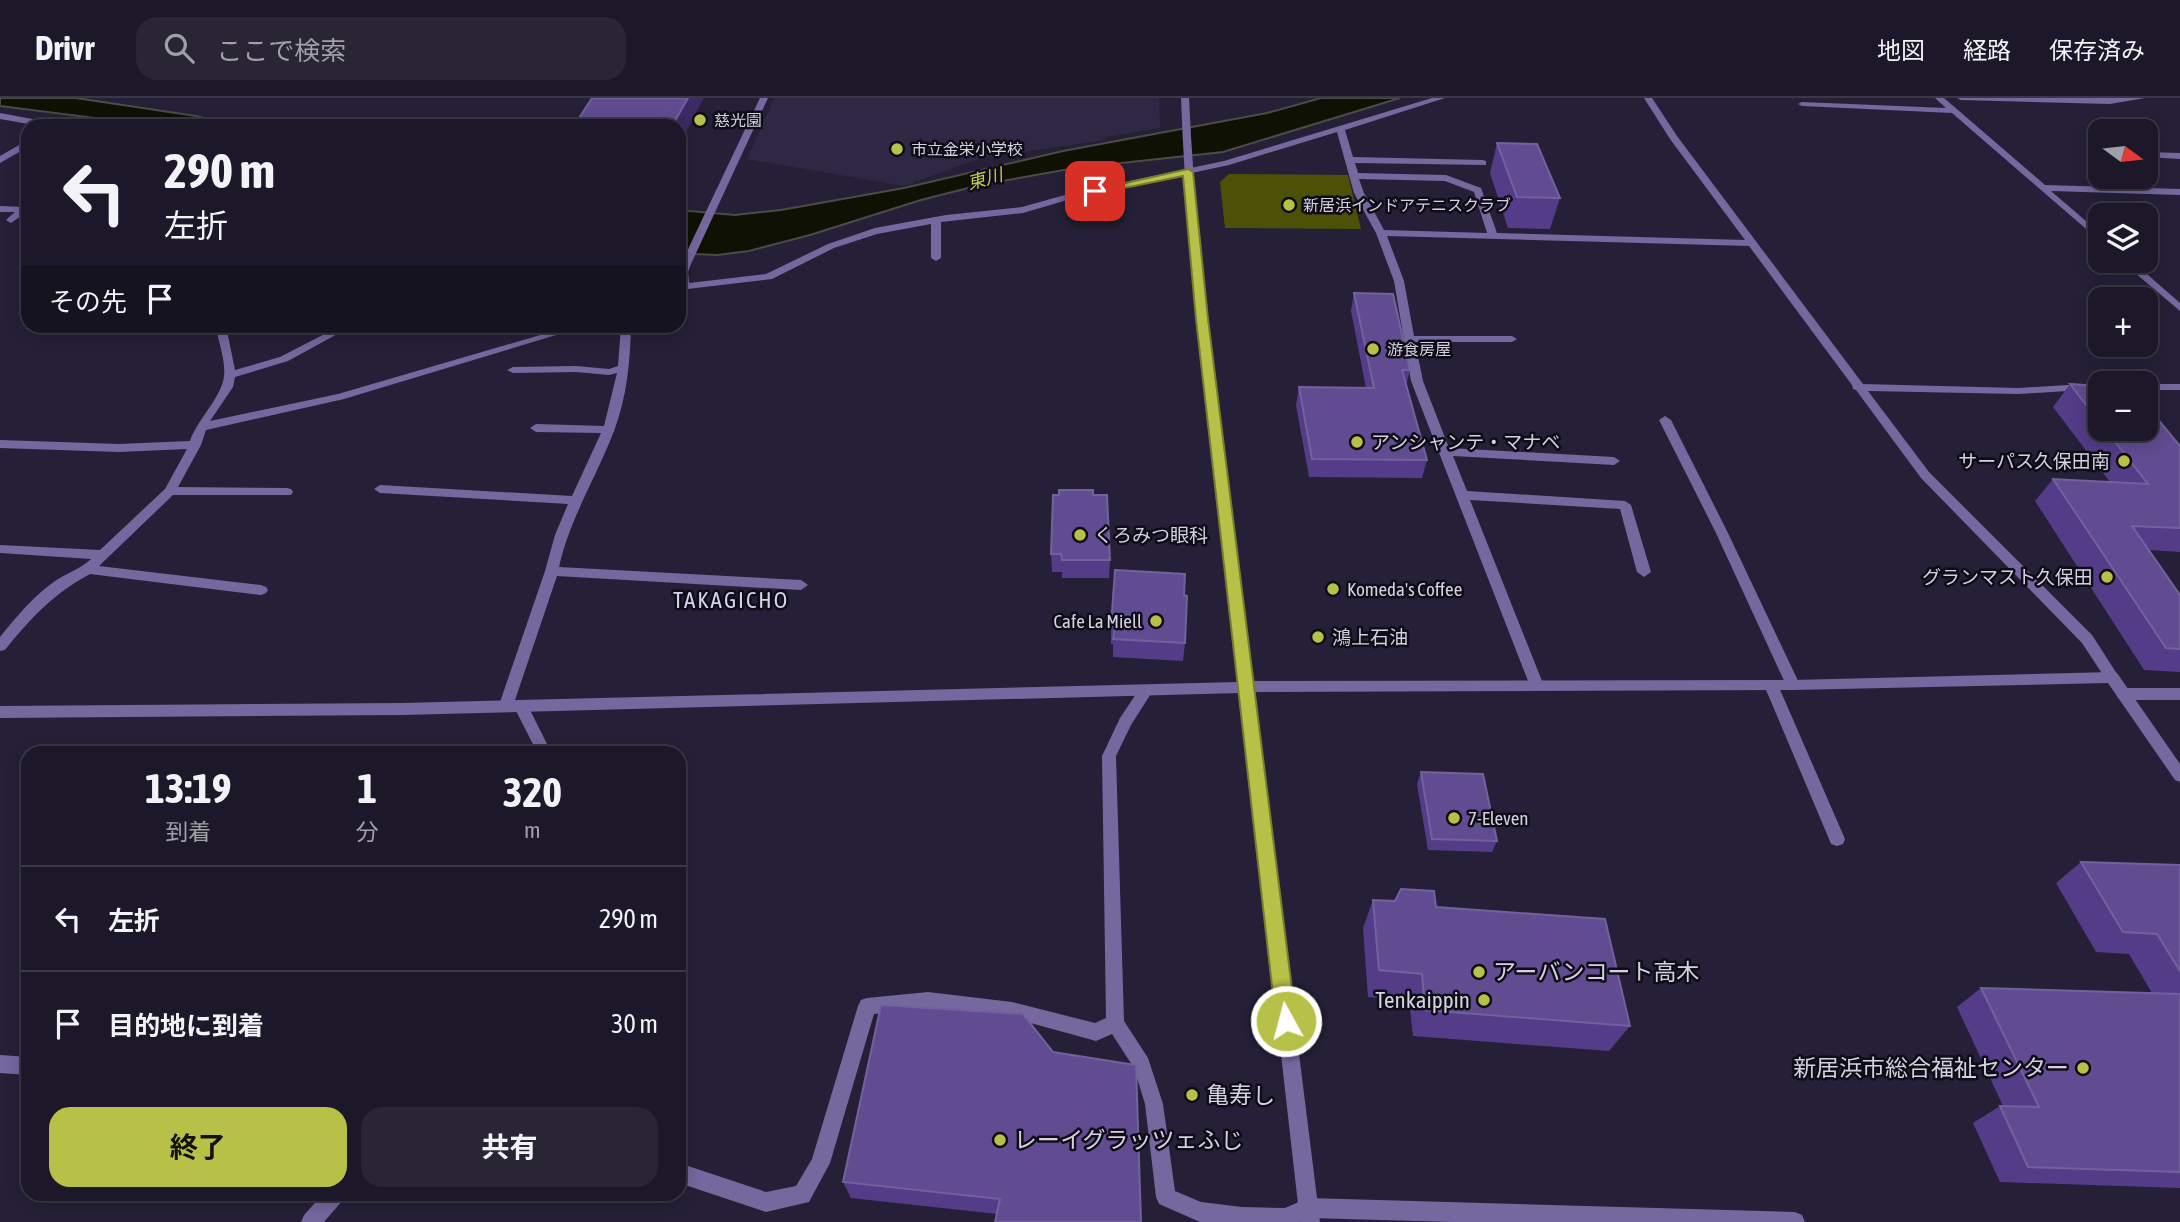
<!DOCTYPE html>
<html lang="ja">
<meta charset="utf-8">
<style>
body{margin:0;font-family:"Asap Condensed","Noto Sans JP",sans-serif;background:#292535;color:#f1f3f6;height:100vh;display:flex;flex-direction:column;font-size:26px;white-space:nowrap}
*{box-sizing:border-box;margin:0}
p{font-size:23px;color:#a0a0a8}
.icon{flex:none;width:38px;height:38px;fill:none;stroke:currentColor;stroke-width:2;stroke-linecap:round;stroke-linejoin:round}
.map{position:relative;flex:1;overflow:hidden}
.drawer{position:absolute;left:21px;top:648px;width:665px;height:455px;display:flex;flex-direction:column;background:#1c1829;border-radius:21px;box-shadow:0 4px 18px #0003,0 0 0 2px #3a3746}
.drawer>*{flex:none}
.banner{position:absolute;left:21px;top:21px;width:665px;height:214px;border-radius:21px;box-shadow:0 4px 18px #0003,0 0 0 2px #3a3746;background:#1c1829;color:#f1f3f6;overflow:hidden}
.needle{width:46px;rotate:105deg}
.buttons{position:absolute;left:2088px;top:21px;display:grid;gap:14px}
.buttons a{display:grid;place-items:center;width:70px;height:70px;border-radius:14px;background:#1c1829;box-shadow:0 4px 18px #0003,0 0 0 2px #3a3746;font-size:35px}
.pin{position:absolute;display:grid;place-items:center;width:60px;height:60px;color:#fff;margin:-30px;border-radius:14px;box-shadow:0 4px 10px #0006}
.me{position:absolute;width:77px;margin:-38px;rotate:353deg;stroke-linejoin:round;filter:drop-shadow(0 0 5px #0008)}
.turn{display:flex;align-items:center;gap:24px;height:147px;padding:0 28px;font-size:32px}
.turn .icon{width:91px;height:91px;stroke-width:2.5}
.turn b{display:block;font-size:49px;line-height:60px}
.then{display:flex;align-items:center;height:66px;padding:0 28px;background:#0003;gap:14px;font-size:26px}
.eta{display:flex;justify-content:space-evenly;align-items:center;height:119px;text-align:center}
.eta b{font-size:42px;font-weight:700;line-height:49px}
.cta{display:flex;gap:14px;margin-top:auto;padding:14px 28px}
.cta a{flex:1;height:80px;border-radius:21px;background:#b8c147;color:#111;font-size:28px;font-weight:700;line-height:80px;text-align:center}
.cta a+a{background:#292535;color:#f1f3f6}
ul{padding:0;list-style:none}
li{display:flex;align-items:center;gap:21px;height:105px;padding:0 28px;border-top:2px solid #3a3746}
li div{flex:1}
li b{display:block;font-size:26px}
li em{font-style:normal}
header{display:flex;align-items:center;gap:42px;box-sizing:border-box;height:98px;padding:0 35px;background:#1c1829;border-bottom:2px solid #3a3746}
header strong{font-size:33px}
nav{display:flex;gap:38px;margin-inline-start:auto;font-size:24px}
.search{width:490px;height:63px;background:#292535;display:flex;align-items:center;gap:18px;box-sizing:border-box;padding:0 24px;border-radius:21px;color:#a0a0a8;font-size:26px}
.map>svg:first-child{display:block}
.built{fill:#2f2845}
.green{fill:#4d5107}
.water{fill:#101105;stroke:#4b4b47;stroke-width:2}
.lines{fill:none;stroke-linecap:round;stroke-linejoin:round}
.minor{fill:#74689f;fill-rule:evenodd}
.tertiary{fill:#74689f;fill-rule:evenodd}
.wall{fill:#543c88}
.shaded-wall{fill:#3b2a63}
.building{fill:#614c91;stroke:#73619e;stroke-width:2}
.route{fill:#b8c147;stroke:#787d2e;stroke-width:2}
.poi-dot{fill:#b8c147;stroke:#0e0c16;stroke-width:2.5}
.labels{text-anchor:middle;stroke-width:5;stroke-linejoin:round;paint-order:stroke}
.far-poi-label{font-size:16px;fill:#d4d1e0;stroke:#0e0c16;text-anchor:start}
.far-water-label{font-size:18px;font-style:italic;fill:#c3cd40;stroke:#0e0c16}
.poi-label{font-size:19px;fill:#d4d1e0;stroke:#0e0c16;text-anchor:start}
.quarter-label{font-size:23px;letter-spacing:2px;fill:#d6d1ef;stroke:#0e0c16}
.near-poi-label{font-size:23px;fill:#d4d1e0;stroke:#0e0c16;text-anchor:start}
</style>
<header>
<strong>Drivr</strong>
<div class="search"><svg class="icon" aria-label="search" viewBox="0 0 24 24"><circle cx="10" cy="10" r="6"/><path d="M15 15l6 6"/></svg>ここで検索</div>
<nav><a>地図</a><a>経路</a><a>保存済み</a></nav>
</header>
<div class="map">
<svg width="2180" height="1124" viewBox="0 0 2180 1124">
<rect width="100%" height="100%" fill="#252037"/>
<path class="built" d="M774,0H1159L1160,30L1105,39V42L981,60L904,88L747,61Z"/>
<path class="green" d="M1229,76L1348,77L1361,131L1225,130L1220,84Z"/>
<path class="water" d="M0,0H76L196,18L236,28H158L0,8Z
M1321,0H1400L1223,54L1075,70L980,87L921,102L810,137L749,153L717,157L694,156L679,151V112L735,117L781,112L904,90L1063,53L1267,15Z"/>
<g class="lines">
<path class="minor" d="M760,0H768L691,166L688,174L689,185L766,176L828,146L875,130L946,117L1022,109L1072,95L1224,63L1432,0H1445L1345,32L1353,59L1483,62L1486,63V67L1355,65L1358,75L1446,77L1481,90L1497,135L1745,142L1670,41L1644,0H1652L1677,38L1863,286L2018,290L2100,285H2103H2100V291L2018,296L1868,293L1929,374L2092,537L2119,579L2117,583H2107L2082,545L1921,380L1856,292L1853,291L1852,287L1749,148L1387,138L1404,183L1414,238H1512L1517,241L1512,244H1415L1423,283L1449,350L1614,359L1620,363L1614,367L1453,358L1467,393L1625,403L1631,407L1651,474L1644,479L1637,474L1620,411L1470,402L1544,588L1542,592H1532L1530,588L1411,283L1394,183L1376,135L1354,95L1337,34L1229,67L1074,100L1023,115L941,124V160L936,163L931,160V126L877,136L834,150L772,181L679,192L681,166ZM1359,81L1445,83L1474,94L1487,135L1384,132L1364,95Z
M1935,0H1944L2045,87L2180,91V97L2051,93L2100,135V143L1952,15L1802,8L1798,6L1802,4L1946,10Z
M1957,0H2145L2110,6L1961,2Z
M0,15L54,25L58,28H40L0,21Z
M28,42V49L0,65V58Z
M2148,54L2180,55V61L2146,59V55Z
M0,108L24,109L28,113L11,125L6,122L15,114H0Z
M2121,163H2132L2180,205V213Z
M216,228H226L235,272L280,259L340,228H352L288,263L235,279L233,289L210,323L338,296L571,228H586L344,301L206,332L201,347L178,389L287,390L291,391L293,394L291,397H173L99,468L261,487L266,489L268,492L266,495L261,497L90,476C54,495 30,521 5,552L0,553V539C17,518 35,496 58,481C70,474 81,470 91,461L0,455V447L100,452L165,391L187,351L119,354L0,350V342L119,346L190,343C197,322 222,299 224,278C226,263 218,243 216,228Z
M621,228H631C630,265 627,298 614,333C596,380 570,420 559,469L801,482L808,487L801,492L557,478L515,602H525L551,654H537L513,607L511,611H501L499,607L545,473L555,437L568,406L380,395L374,391L380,387L572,398L601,335L536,334L530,330L536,326L604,328L617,275L609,277L576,274L513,275L507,272L513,269L576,268L609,271L618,268Z
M2146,286H2180V292H2146Z
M1665,318L1671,322L1727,433L1800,587L1798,591H1788L1786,587L1715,433L1659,322Z
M1771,582L1776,583L1778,587L1845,741L1843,746L1837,748L1831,746L1829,741L1764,587L1766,583Z
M1145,588L1150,590L1152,594L1131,627L1116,658L1124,923L1148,960L1163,1006L1175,1093L1201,1104L1242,1109L1285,1110L1308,1100L1795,1114L1802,1117L1805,1124H1453L1309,1120L1299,1124H1200L1159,1106L1156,1099L1145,1006L1134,970L1112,936L1096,943L1012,920L928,910L874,916L830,1065L809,1104L766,1114L679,1085V1065L766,1094L796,1088L812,1061L858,908L861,902L867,900L928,894L1012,904L1095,925L1106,920L1102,658L1120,620L1140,590Z
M2123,590H2180V602H2123L2118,600L2116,596L2118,592Z
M0,957L28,959V977L0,975Z
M323,1096H345L342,1103L324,1124H301L304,1117Z"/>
<path class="tertiary" d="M1181,0H1189C1198,195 1228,390 1252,583L1793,582L2112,574L2117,575L2180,666V684L2175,682L2108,585L1793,592L1254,594L1320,1124H1300L1240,595L402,617L0,620V608L402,605L1238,584C1216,390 1188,195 1181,0Z"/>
</g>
<path class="wall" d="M1497,45L1560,100L1550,131L1508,130L1490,75Z
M1354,195L1410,272L1406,288L1427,362L1422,380L1309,379L1296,307L1299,289L1366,290L1351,213Z
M2070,286L2100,288V331H2146L2180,348V454L2149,452L2180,497V574L2144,572L2035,403L2053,381L2110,384L2053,309Z
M1093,397L1110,462L1109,480H1062V474H1052L1051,456Z
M1184,497L1185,545L1183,563L1113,559V546H1111V528Z
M1421,674L1497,743L1492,754L1428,752L1417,686Z
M2081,764L2180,767V1090L2000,1084L1973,1025L2000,1008H2003L1957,909L1981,890L2152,895L2129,856L2096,854L2056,785Z
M1373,802L1395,803L1436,809L1630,928L1609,953L1413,938L1409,902L1368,899L1363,830Z
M881,907L1141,1124L997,1116L851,1100L843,1084Z"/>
<path class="shaded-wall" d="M688,0H704L679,48V28H672Z"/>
<path class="building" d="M592,0H688L672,28H574Z
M1497,45L1537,46L1560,100L1517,99Z
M1354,195L1393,196L1410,272H1402L1427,362L1312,361L1299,289L1374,290Z
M2070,286L2100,288V325Z
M2146,307L2180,348V430L2132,428L2180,497V551L2166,550L2053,381L2148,386L2105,331H2146Z
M1059,392H1093V397H1107L1110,462H1062L1061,456H1051L1053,397H1059Z
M1115,472L1185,476L1184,497L1187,498L1185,545L1113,541L1115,528H1111Z
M1421,674L1483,676L1497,743L1432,741Z
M2081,764L2180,767V873L2157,836L2123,834Z
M1401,791L1434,793L1436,809L1605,821L1630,928L1425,912L1422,876L1379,872L1373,802L1395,803Z
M1981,890L2180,896V1074L2028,1069L2000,1008L2039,1009Z
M881,907L1023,916L1053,954L1136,967L1141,1124H995L1000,1101L843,1084Z"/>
<path class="route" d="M1188,71L1193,74L1208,221L1296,923L1293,930L1286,933L1279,930L1276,923L1196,221L1183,78L1095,96L1090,93Z"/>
<g class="poi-dot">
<circle cx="700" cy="22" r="7"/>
<circle cx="897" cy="51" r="7"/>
<circle cx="1289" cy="107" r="7"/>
<circle cx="1373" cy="251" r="7"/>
<circle cx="1357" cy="344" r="7"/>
<circle cx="2124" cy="363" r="7"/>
<circle cx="1080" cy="437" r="7"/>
<circle cx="2107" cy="479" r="7"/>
<circle cx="1333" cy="491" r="7"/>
<circle cx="1156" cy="523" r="7"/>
<circle cx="1318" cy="539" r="7"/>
<circle cx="1454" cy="720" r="7"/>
<circle cx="1479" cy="874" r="7"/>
<circle cx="1484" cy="902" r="7"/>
<circle cx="2083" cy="970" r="7"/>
<circle cx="1192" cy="997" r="7"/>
<circle cx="1000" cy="1042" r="7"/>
</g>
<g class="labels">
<g class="far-poi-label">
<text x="714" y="28">慈光園</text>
<text x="911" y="57">市立金栄小学校</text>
<text x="1303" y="113">新居浜インドアテニスクラブ</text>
<text x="1387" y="257">游食房屋</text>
</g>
<g class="far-water-label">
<text transform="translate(985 81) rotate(-15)" y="6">東川</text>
</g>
<g class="poi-label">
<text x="1371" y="351">アンシャンテ・マナベ</text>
<text x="2110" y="370" text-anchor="end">サーパス久保田南</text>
<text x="1094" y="444">くろみつ眼科</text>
<text x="2093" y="486" text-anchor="end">グランマスト久保田</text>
<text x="1347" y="498">Komeda's Coffee</text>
<text x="1142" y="530" text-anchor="end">Cafe La Miell</text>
<text x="1332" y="546">鴻上石油</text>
<text x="1468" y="727">7-Eleven</text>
</g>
<g class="quarter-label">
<text x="731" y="510">TAKAGICHO</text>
</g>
<g class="near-poi-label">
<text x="1493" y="882">アーバンコート高木</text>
<text x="1470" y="910" text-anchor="end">Tenkaippin</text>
<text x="2069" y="978" text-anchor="end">新居浜市総合福祉センター</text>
<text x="1206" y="1005">亀寿し</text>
<text x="1014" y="1050">レーイグラッツェふじ</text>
</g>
</g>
</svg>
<div class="buttons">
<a><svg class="needle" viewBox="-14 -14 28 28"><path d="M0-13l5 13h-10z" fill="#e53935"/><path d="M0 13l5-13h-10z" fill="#a0a0a8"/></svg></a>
<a><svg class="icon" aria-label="layers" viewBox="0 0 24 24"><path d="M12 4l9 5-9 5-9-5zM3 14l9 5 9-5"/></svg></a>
<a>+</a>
<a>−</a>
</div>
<div class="pin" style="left:1095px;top:93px;background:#d93025"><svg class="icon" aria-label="arrive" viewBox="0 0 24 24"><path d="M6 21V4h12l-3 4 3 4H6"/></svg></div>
<svg class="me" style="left:1286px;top:923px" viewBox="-20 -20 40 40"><circle r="17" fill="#b8c147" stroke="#fff" stroke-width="3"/><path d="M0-11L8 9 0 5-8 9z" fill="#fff"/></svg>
<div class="banner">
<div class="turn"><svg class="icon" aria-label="left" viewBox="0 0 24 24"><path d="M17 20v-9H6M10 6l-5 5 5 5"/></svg><div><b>290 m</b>左折</div></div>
<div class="then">その先<svg class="icon" aria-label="arrive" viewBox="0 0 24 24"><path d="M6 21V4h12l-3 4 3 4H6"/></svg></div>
</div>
<section class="drawer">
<div class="eta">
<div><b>13:19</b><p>到着</p></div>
<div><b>1</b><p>分</p></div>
<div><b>320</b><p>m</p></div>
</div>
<ul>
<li><svg class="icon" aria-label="left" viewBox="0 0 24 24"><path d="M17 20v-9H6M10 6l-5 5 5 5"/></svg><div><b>左折</b></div><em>290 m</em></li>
<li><svg class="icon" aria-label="arrive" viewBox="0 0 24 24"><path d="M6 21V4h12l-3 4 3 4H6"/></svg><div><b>目的地に到着</b></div><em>30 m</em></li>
</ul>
<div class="cta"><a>終了</a><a>共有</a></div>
</section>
</div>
